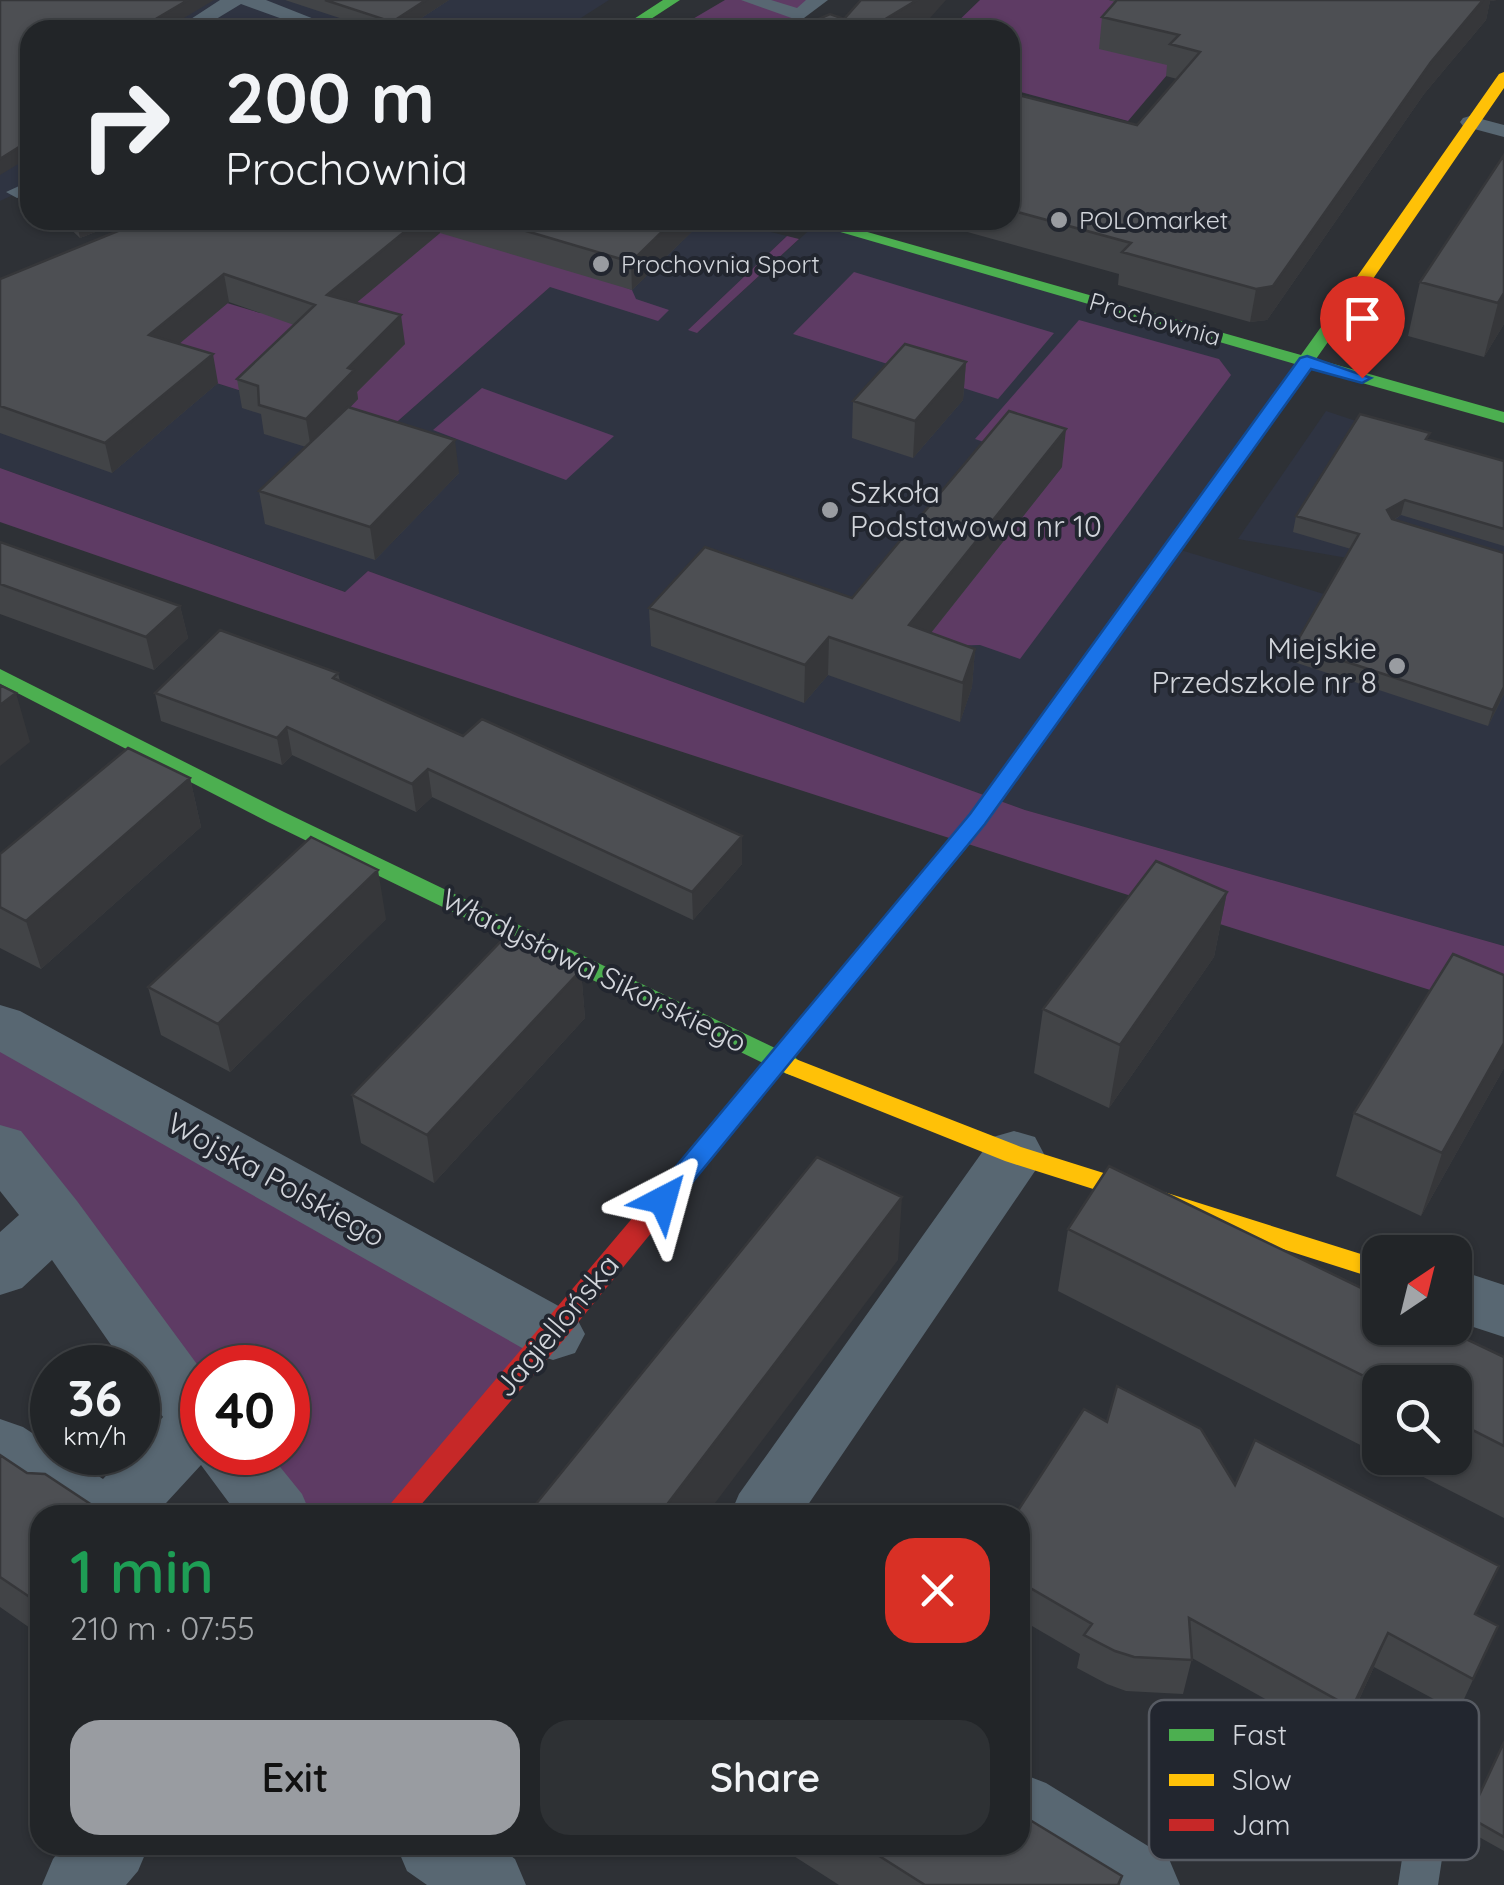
<!DOCTYPE html>
<meta charset="utf-8">
<style>
body{margin:0;font-family:Quicksand,sans-serif;background:#2e3134;color:#f1f3f6;height:100vh;display:flex;flex-direction:column;font-size:38px;white-space:nowrap}
*{box-sizing:border-box;margin:0}
p{font-size:32px;color:#a2a5a8}
.icon{flex:none;width:55px;height:55px;fill:none;stroke:currentColor;stroke-width:2;stroke-linecap:round;stroke-linejoin:round}
.map{position:relative;flex:1;overflow:hidden}
.side{position:absolute;left:30px;top:1505px;width:1000px;height:350px;display:flex;flex-direction:column;background:#222528;border-radius:30px;box-shadow:0 2px 8px #0004,0 0 0 2px #3f4245}
.side>*{flex:none}
.top-card{position:absolute;left:20px;top:20px;width:1000px;height:210px;border-radius:30px;box-shadow:0 2px 8px #0004,0 0 0 2px #3f4245;background:#222528;color:#f1f3f6;overflow:hidden}
.needle{width:65px;rotate:35deg}
.tools{position:absolute;left:1362px;top:1235px;display:grid;gap:20px}
.tools a{display:grid;place-items:center;width:110px;height:110px;border-radius:20px;background:#222528;box-shadow:0 2px 8px #0004,0 0 0 2px #3f4245;font-size:50px}
.speed{position:absolute;left:30px;top:1345px;display:flex;gap:20px;font-size:50px;font-weight:700;text-align:center}
.speed>*{display:grid;place-content:center;width:130px;height:130px;border-radius:50%;background:#222528;box-shadow:0 2px 8px #0004,0 0 0 2px #3f4245;line-height:1}
.speed small{font-size:25px;font-weight:400}
.speed .limit{border:15px solid #d22;background:#fff;color:#111}
.pin{position:absolute;display:grid;place-items:center;width:85px;height:85px;color:#fff;margin:-102px -42px;border-radius:50% 50% 50% 0;rotate:-45deg;box-shadow:0 0 10px #0007}
.pin .icon{rotate:45deg}
.me{position:absolute;width:110px;margin:-55px;rotate:39deg;stroke-linejoin:round;filter:drop-shadow(0 0 8px #0008)}
.turn{display:flex;align-items:center;gap:35px;height:210px;padding:0 40px;font-size:45px}
.turn .icon{width:130px;height:130px;stroke-width:2.5}
.turn b{display:block;font-size:70px;line-height:85px}
.round{display:grid;place-items:center;flex:none;width:105px;height:105px;border-radius:30px;background:#2e3134}
.head{display:flex;align-items:center;justify-content:space-between;height:170px;padding:0 40px}
h1{font-size:60px;font-weight:600;line-height:75px;color:#1e9e55}
.primary-button{display:flex;gap:20px;margin-top:auto;padding:20px 40px}
.primary-button a{flex:1;height:115px;border-radius:30px;background:#999ca1;color:#111;font-size:40px;font-weight:600;line-height:115px;text-align:center}
.primary-button a+a{background:#2e3134;color:#f1f3f6}
.map>svg:first-child{display:block}
.built{fill:#2f3442}
.green{fill:#5e3b64}
.lines{fill:none;stroke-linecap:round;stroke-linejoin:round}
.lane{fill:#586772;fill-rule:evenodd}
.street{fill:#586772;fill-rule:evenodd}
.fast{fill:#4caf50;fill-rule:evenodd}
.slow{fill:#ffc107;fill-rule:evenodd}
.jam{fill:#c62828;fill-rule:evenodd}
.wall{fill:#424447}
.shaded-wall{fill:#36373a}
.building{fill:#4d4f53;stroke:#36373a;stroke-width:2.5}
.route{fill:#1a73e8;stroke:#114b97;stroke-width:2.5}
.poi-dot{fill:#999ca1;stroke:#22262f;stroke-width:4}
.labels{text-anchor:middle;stroke-width:8;stroke-linejoin:round;paint-order:stroke}
.far-poi-label{font-size:25px;fill:#d2d5db;stroke:#22262f;text-anchor:start}
.far-street-label{font-size:25px;fill:#d2d5db;stroke:#22262f}
.poi-label{font-size:30px;fill:#d2d5db;stroke:#22262f;text-anchor:start}
.street-label{font-size:30px;fill:#d2d5db;stroke:#22262f}
.key{fill:#22262f;stroke:#575b63;stroke-width:2.5}
.key-label{font-size:28px;fill:#d2d5db}
</style>
<div class="map">
<svg width="1504" height="1885" viewBox="0 0 1504 1885">
<rect width="100%" height="100%" fill="#2e3136"/>
<path class="built" d="M0,0H609L562,30H30V187L0,201Z
M342,220H723L787,236L689,329L697,333L817,223L1307,362L1171,547L1353,603L1376,563L1238,539L1326,411L1504,470V946L1025,810L368,571L346,592L0,468V315L382,435L550,287Z"/>
<path class="green" d="M725,0H818L782,30H674Z
M980,0H1109L1153,11L1173,68L1128,121L1010,89V30H949Z
M451,220L632,290L636,299L669,310L658,321L550,287L382,435L337,420L356,398L251,394L160,365L207,297L260,313L347,308Z
M787,236L799,239L697,333L688,330Z
M854,272L1054,333L998,399L793,334Z
M1079,320L1219,359L1231,375L1020,659L980,645L940,646L924,641L1061,468L975,439Z
M482,388L614,436L566,480L433,430Z
M0,468L345,592L368,571L1025,810L1504,946V1013C1000,856 498,696 0,522Z
M0,1033L539,1336L385,1515H288L239,1453L288,1452V1368H202V1406L0,1149Z"/>
<g class="lines">
<path class="lane" d="M220,0H266L342,30H313L241,4L198,30H174Z
M741,0H771L797,8L806,0H828L800,21Z
M1470,116L1504,125V137L1463,126L1460,122L1463,118Z
M30,181V194L17,198L6,192Z
M1460,1717L1474,1723L1479,1736L1448,1820L1438,1885H1398L1408,1820L1446,1723Z"/>
<path class="street" d="M0,1005L20,1011L575,1315L585,1334L575,1353L553,1360L531,1353L0,1052Z
M0,1125L21,1131L77,1201L202,1371V1452H268L302,1494L311,1515H238L201,1465L155,1515H47L0,1483V1419L23,1427L52,1446V1452H62L103,1479L128,1452H138V1443L163,1417L138,1382V1368H127L52,1260L22,1288L0,1295V1232L19,1215L0,1191Z
M1014,1131L1035,1137L1044,1154L1035,1171L801,1515H730L739,1494L993,1137Z
M1455,1269L1504,1285V1337L1455,1321Z
M1020,1773L1046,1783L1169,1859L1180,1885H1076L1013,1845H1020Z
M64,1845H149L138,1871L126,1885H42L53,1859Z
M396,1845H496L515,1859L526,1885H427L407,1871Z"/>
<path class="fast" d="M663,0H680L634,30H617Z
M799,220H825L1301,355L1354,281H1366L1368,285L1316,359L1504,412V423L1309,368L986,824L795,1057L805,1067L801,1073L793,1076L782,1072L697,1177L688,1180L679,1177L676,1170L679,1163L763,1063L268,822L0,684V669L284,812L775,1048L970,814L1295,364Z"/>
<path class="slow" d="M1504,72V88L1366,289H1354V281L1499,74Z
M793,1058L1021,1147L1380,1260V1280L1005,1161L785,1073L781,1067L785,1061Z"/>
<path class="jam" d="M688,1160L697,1163L700,1170L697,1177L562,1342L412,1515H381L679,1163Z"/>
</g>
<path class="wall" d="M285,0H449L403,30H376Z
M1109,0H1497L1490,1L1486,20L1424,94L1267,320L1250,322L1118,285L1119,274L924,220H1010V93L1137,125L1177,79L1166,76L1167,65L1099,49L1102,17L1115,2Z
M1504,155V324L1484,357L1408,336L1420,282Z
M61,220H126L80,238Z
M145,220H704L632,290L440,233L356,303L405,344L357,392L358,399L350,407L459,473L375,560L265,524L259,491L306,447L264,434L261,414L242,408L237,379L294,325L229,302L179,344L218,383L112,473L0,433V279Z
M966,362L963,400L913,458L852,438L853,401Z
M1428,440L1504,461V546L1401,515L1394,520L1504,553V694L1488,726L1291,661L1295,645L1351,549L1293,532L1296,516Z
M1062,467L931,633L975,649L972,687L960,722L828,675L804,703L651,646L649,608L852,598Z
M0,542L180,606L188,638L154,670L0,614Z
M338,673L340,681L463,736L742,836V864L693,920L432,797L416,812L292,755L282,765L161,721L155,693Z
M190,778L201,827L41,969L0,948V854Z
M1227,892L1214,957L1109,1108L1034,1073L1043,1009Z
M386,919L230,1072L161,1035L148,987Z
M581,970L585,1018L434,1183L361,1143L352,1095Z
M1504,1043V1068L1421,1216L1336,1176L1354,1113Z
M1068,1229L1504,1357V1518L1386,1458H1455V1382H1380V1455L1058,1291Z
M1107,1422L1235,1485L1498,1626L1458,1712L1374,1667L1340,1741L1192,1658L1183,1694L1126,1691L1107,1684L1077,1668L1080,1654L1020,1619V1515Z
M0,1455L27,1473L40,1515V1635L0,1607Z
M1504,1741V1851L1463,1828Z
M766,1845H1020L1122,1876L1120,1885H839L786,1851L783,1856Z"/>
<path class="shaded-wall" d="M188,0H214L164,30H137Z
M426,0H449L403,30H393L392,22Z
M917,0H946L930,18L911,30H869Z
M1437,0H1497L1490,1L1486,20L1424,94L1267,320L1250,322L1256,289Z
M30,140V157L0,175V159Z
M76,220H126L80,238Z
M419,220H439L440,233L331,324L327,295Z
M674,220H704L632,290L631,262Z
M224,274L229,302L155,364L149,335Z
M1504,293V324L1484,357L1498,303Z
M401,315L405,344L357,392L358,399L311,449L306,419L348,368Z
M213,354L218,383L112,473L105,443Z
M966,362L963,400L913,458L915,421Z
M1066,429L1062,467L907,663L909,625Z
M455,440L459,473L375,560L370,527Z
M1405,500L1401,515L1383,526L1387,510Z
M180,606L188,638L154,670L146,637Z
M829,637L828,675L804,703L805,665Z
M975,649L972,687L960,722L963,683Z
M1504,687V694L1488,726L1493,710Z
M16,693L30,742L0,766V705Z
M287,727L292,755L282,765L277,738Z
M428,769L432,797L416,812L412,784Z
M190,778L201,827L41,969L26,921Z
M742,836V864L693,920L692,892Z
M378,870L386,919L230,1072L218,1024Z
M1227,892L1214,957L1109,1108L1120,1045Z
M581,970L585,1018L434,1183L427,1135Z
M1504,1043V1068L1421,1216L1442,1153Z
M902,1197L898,1260L706,1515H659Z
M1388,1633L1374,1667L1340,1741L1352,1708Z"/>
<path class="building" d="M0,0H188L137,30H30V140L0,159Z
M325,0H426L392,22Z
M861,0H917L869,29L872,30H793L830,14L844,19Z
M1117,0H1483L1431,62L1273,286L1256,289L1122,252L1131,243L1010,210V93L1137,125L1200,52L1170,44L1179,35L1102,17Z
M1504,155V293L1498,303L1420,282Z
M145,220H419L327,295L401,315L348,368L354,370L306,419L259,405L258,386L237,379L315,305L224,274L149,335L213,354L105,443L0,406V279Z
M489,220H674L631,262Z
M905,344L966,362L915,421L853,401Z
M348,407L455,440L370,527L259,491Z
M1009,411L1066,429L909,625L975,649L963,683L829,637L805,665L649,608L705,547L852,598Z
M1360,414L1430,433L1426,439L1504,461V529L1405,500L1387,510L1392,519L1504,553V687L1493,710L1295,645L1359,534L1296,516Z
M0,542L180,606L146,637L0,584Z
M220,630L338,673L333,678L463,736L482,719L742,836L692,892L428,769L412,784L287,727L277,738L155,693Z
M0,685L16,693L0,705Z
M128,748L190,778L26,921L0,907V854Z
M311,837L378,870L218,1024L148,987Z
M1156,861L1227,892L1120,1045L1043,1009Z
M508,934L581,970L427,1135L352,1095Z
M1453,954L1504,975V1043L1442,1153L1354,1113Z
M817,1157L902,1197L659,1515H527Z
M1109,1166L1380,1297V1328H1443L1504,1357V1446L1455,1421V1382H1380V1384L1068,1229Z
M1117,1386L1201,1429L1235,1485L1255,1440L1499,1566L1475,1614L1498,1626L1473,1679L1388,1633L1352,1708L1189,1618L1192,1660L1134,1657L1115,1651L1084,1635L1092,1624L1020,1582V1515H1015L1084,1409L1107,1422Z
M0,1455L27,1473L45,1474L107,1515H40V1604L0,1577Z
M1504,1742V1837L1469,1817Z
M1020,1814L1122,1876L1118,1885H925L862,1845H1020Z"/>
<path class="route" d="M1307,356L1371,378L1362,383L1311,369L985,824L672,1207H654L651,1200L654,1193L970,814L1300,358Z"/>
<g class="poi-dot">
<circle cx="1059" cy="220" r="10"/>
<circle cx="601" cy="264" r="10"/>
<circle cx="830" cy="510" r="10"/>
<circle cx="1397" cy="666" r="10"/>
</g>
<g class="labels">
<g class="far-poi-label">
<text x="1079" y="229">POLOmarket</text>
<text x="621" y="273">Prochovnia Sport</text>
</g>
<g class="far-street-label">
<text transform="translate(1155 319) rotate(16)" y="9">Prochownia</text>
</g>
<g class="poi-label">
<text x="850" y="503">Szkoła<tspan x="850" dy="34">Podstawowa nr 10</tspan></text>
<text x="1377" y="659" text-anchor="end">Miejskie<tspan x="1377" dy="34">Przedszkole nr 8</tspan></text>
</g>
<g class="street-label">
<text transform="translate(594 971) rotate(26)" y="10">Władysława Sikorskiego</text>
<text transform="translate(276 1180) rotate(29)" y="10">Wojska Polskiego</text>
<text transform="translate(557 1326) rotate(-50)" y="10">Jagiellońska</text>
</g>
</g>
<rect x="1149" y="1700" width="330" height="160" rx="15" class="key"/>
<rect x="1169" y="1729" width="45" height="12" fill="#4caf50"/>
<rect x="1169" y="1774" width="45" height="12" fill="#ffc107"/>
<rect x="1169" y="1819" width="45" height="12" fill="#c62828"/>
<g class="key-label">
<text x="1232" y="1745">Fast</text>
<text x="1232" y="1790">Slow</text>
<text x="1232" y="1835">Jam</text>
</g>
</svg>
<div class="tools">
<a><svg class="needle" viewBox="-14 -14 28 28"><path d="M0-13l5 13h-10z" fill="#e53935"/><path d="M0 13l5-13h-10z" fill="#a2a5a8"/></svg></a>
<a><svg class="icon" aria-label="search" viewBox="0 0 24 24"><circle cx="10" cy="10" r="6"/><path d="M15 15l6 6"/></svg></a>
</div>
<div class="speed"><div>36<small>km/h</small></div><div class="limit">40</div></div>
<div class="pin" style="left:1362px;top:378px;background:#d93025"><svg class="icon" aria-label="arrive" viewBox="0 0 24 24"><path d="M6 21V4h12l-3 4 3 4H6"/></svg></div>
<svg class="me" style="left:663px;top:1200px" viewBox="-20 -20 40 40"><path d="M0-17L14 15 0 8-14 15z" fill="#1a73e8" stroke="#fff" stroke-width="4"/></svg>
<div class="top-card">
<div class="turn"><svg class="icon" aria-label="right" viewBox="0 0 24 24"><path d="M7 20v-9h11M14 6l5 5-5 5"/></svg><div><b>200 m</b>Prochownia</div></div>
</div>
<section class="side">
<div class="head"><div><h1>1 min</h1><p>210 m · 07:55</p></div><a class="round" style="background:#d93025;color:#fff"><svg class="icon" aria-label="close" viewBox="0 0 24 24"><path d="M6 6l12 12M18 6L6 18"/></svg></a></div>
<div class="primary-button"><a>Exit</a><a>Share</a></div>
</section>
</div>
